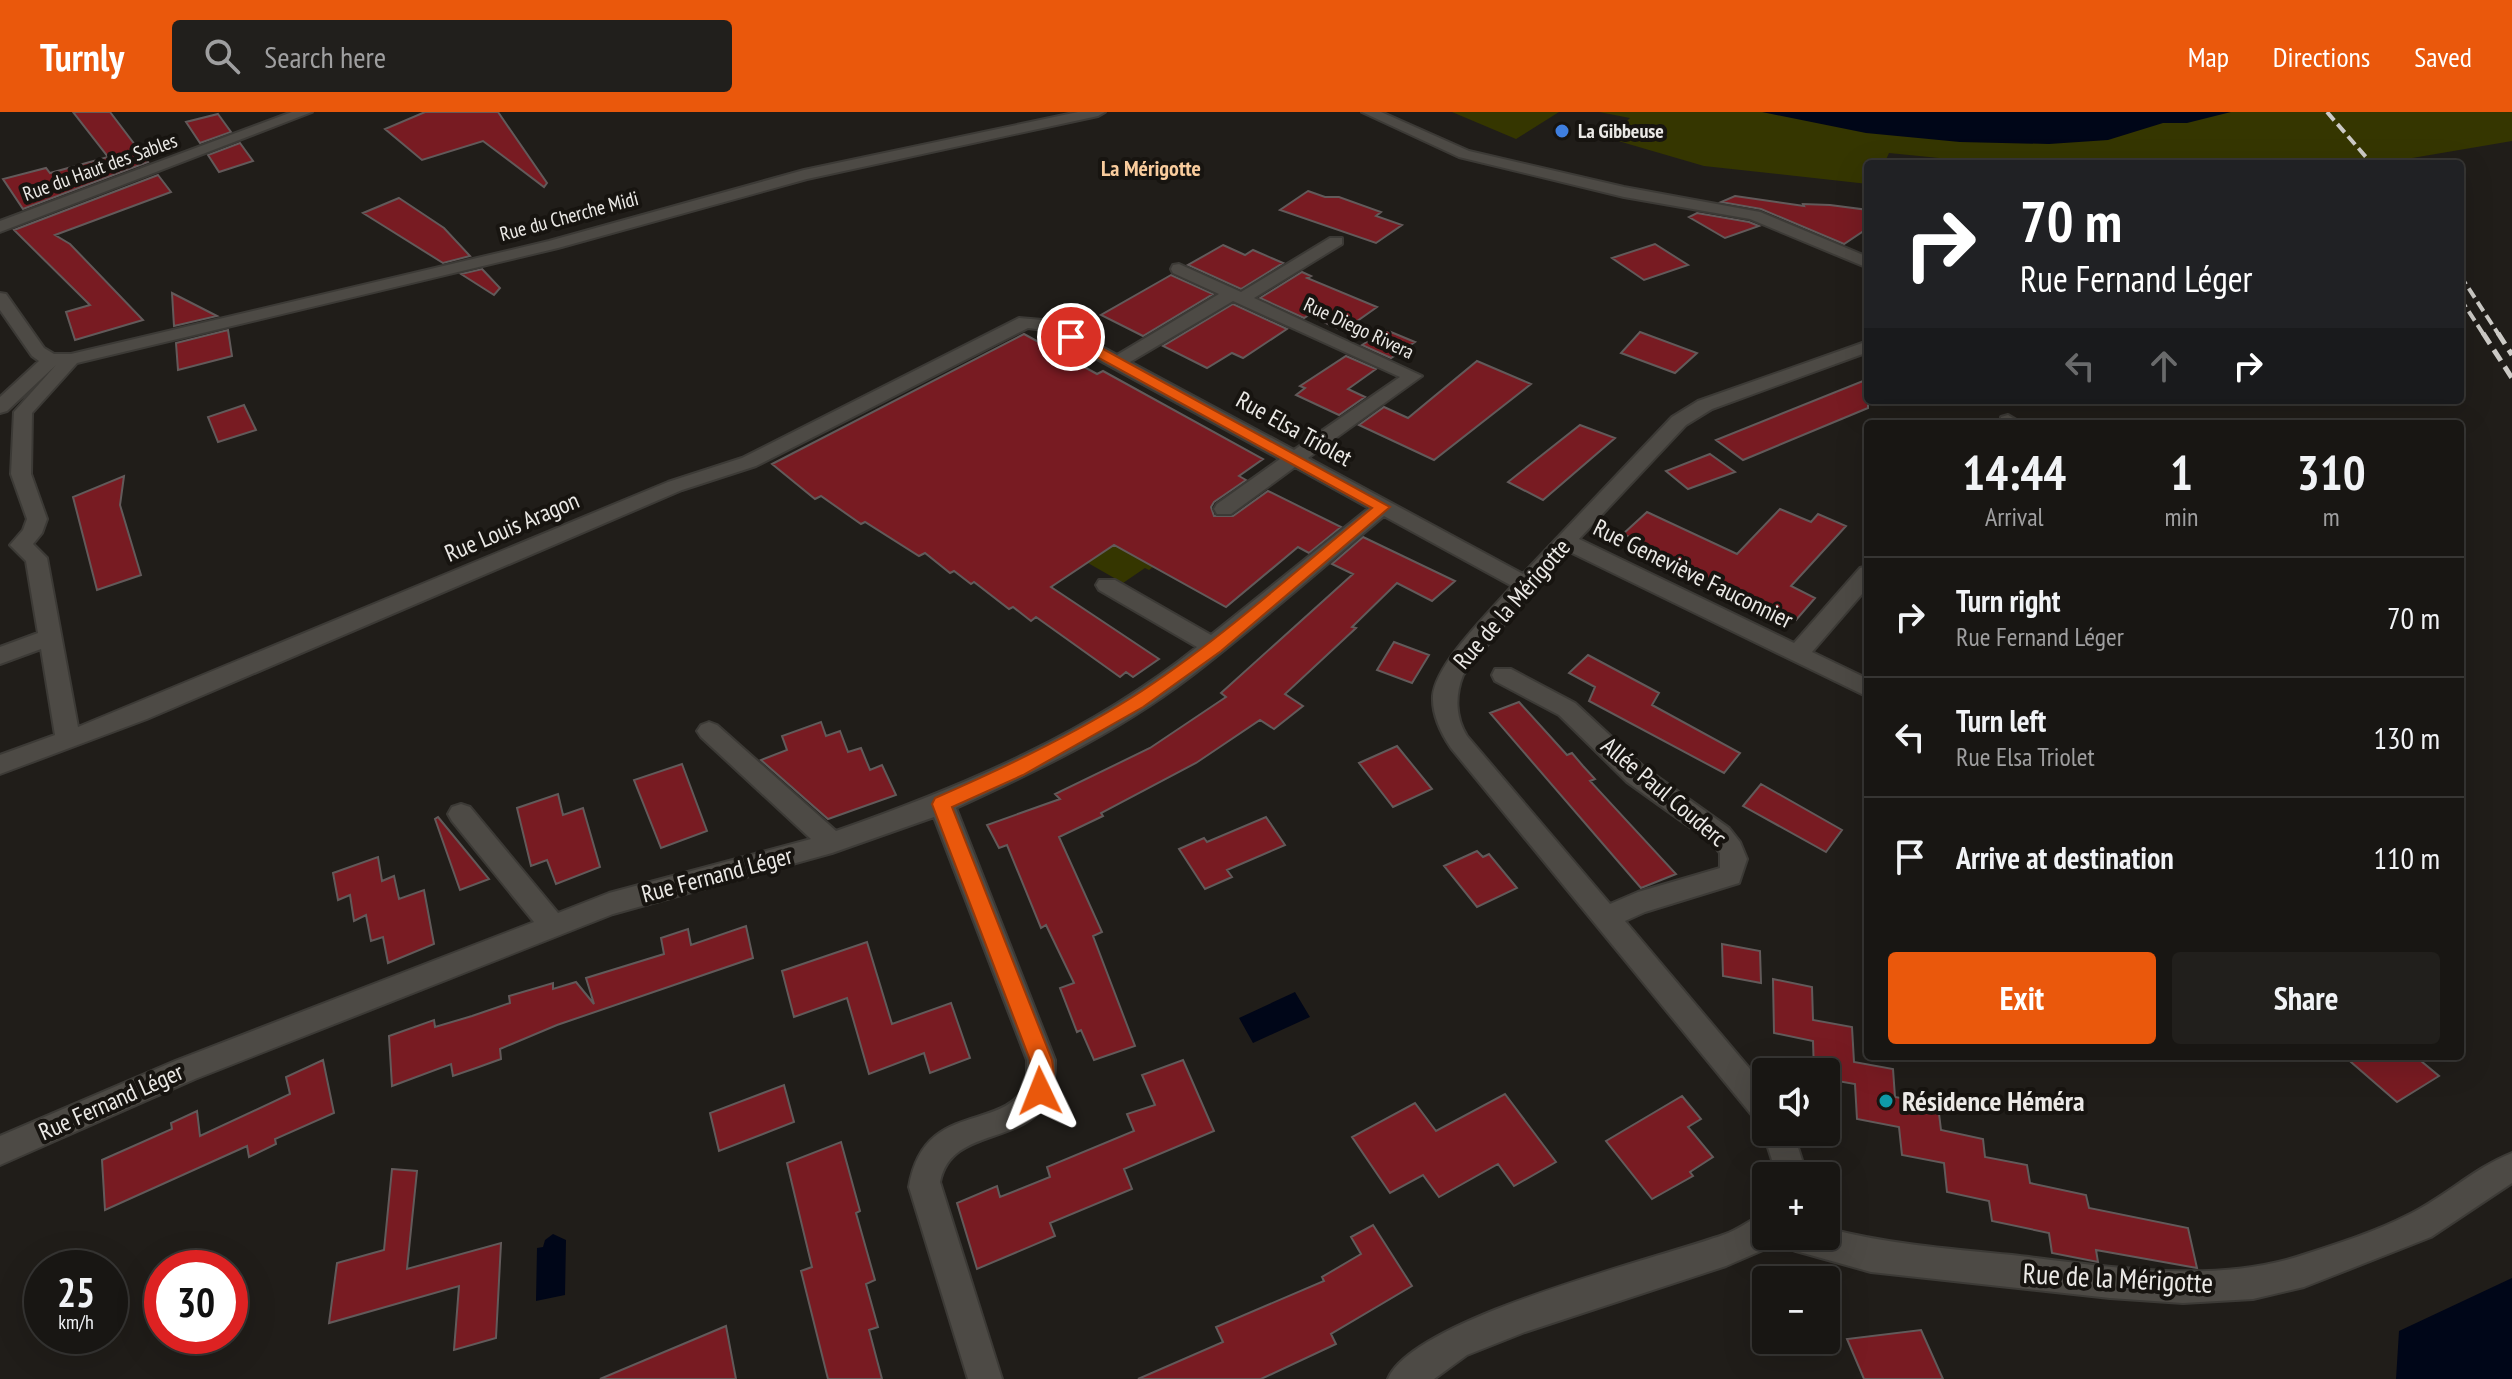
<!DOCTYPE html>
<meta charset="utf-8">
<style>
body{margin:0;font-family:"PT Sans Narrow",sans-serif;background:#211f1c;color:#f1f3f6;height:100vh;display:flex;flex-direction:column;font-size:30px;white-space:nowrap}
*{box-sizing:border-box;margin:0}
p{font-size:26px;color:#9f9fa0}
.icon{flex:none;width:44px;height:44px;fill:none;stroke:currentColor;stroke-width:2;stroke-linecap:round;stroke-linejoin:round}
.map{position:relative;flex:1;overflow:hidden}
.side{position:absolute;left:1864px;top:308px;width:600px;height:640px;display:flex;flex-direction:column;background:#181613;border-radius:8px;box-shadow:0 8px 32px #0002,0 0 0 2px #363533}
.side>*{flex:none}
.top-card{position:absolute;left:1864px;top:48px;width:600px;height:244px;border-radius:8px;box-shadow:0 8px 32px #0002,0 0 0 2px #363533;background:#202124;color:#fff;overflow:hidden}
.buttons{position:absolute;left:1752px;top:946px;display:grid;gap:16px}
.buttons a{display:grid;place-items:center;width:88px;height:88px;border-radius:8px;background:#181613;box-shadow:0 8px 32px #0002,0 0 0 2px #363533;font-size:40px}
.speed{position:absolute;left:24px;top:1138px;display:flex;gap:16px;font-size:40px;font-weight:700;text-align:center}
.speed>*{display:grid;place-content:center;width:104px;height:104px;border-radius:50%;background:#181613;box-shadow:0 8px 32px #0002,0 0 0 2px #363533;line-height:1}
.speed small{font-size:20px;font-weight:400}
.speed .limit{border:12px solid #d22;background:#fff;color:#111}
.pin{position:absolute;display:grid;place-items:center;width:68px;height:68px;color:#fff;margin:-34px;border:4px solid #fff;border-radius:50%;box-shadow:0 2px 8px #0007}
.me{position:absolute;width:88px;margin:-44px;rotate:358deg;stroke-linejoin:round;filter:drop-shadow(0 0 6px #0008)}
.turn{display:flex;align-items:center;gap:28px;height:168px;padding:0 24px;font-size:36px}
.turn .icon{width:104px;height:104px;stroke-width:2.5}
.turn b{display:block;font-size:56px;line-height:68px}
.lanes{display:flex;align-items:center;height:76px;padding:0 24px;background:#0003;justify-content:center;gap:40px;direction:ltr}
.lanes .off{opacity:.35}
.eta{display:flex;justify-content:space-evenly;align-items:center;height:136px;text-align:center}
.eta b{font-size:48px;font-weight:700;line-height:56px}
.button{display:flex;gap:16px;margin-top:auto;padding:16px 24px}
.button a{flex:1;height:92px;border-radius:8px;background:#ea580c;color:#fff;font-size:32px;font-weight:700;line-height:92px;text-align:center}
.button a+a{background:#211f1c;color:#f1f3f6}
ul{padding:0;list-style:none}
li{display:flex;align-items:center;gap:24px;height:120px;padding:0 24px;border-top:2px solid #363533}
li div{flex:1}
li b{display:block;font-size:30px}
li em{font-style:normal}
header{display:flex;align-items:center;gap:48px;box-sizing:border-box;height:112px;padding:0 40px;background:#ea580c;color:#fff}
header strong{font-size:38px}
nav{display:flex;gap:44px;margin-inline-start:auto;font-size:28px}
.search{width:560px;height:72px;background:#211f1c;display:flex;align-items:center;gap:20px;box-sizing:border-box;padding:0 28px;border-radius:8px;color:#9f9fa0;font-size:30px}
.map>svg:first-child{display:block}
.green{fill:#353600}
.water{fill:#000618}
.building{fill:#781b22;stroke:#625a5a;stroke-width:2}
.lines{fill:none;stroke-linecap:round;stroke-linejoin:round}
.minor-casing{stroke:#3c3a36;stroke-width:4}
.minor{fill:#4d4a45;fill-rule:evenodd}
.rail-far1{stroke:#cccac6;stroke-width:4;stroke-dasharray:11 5;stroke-linecap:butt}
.rail{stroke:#cccac6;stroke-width:5;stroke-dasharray:13 7;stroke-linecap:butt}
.route{fill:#ea580c;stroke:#983908;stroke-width:2}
.shop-dot{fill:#3f7fe0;stroke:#171410;stroke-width:3}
.culture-dot{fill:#0f9aa8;stroke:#171410;stroke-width:3}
.labels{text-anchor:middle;stroke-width:8;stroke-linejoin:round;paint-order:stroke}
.far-poi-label{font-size:20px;font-weight:bold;fill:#ebe9e6;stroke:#171410;text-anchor:start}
.far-street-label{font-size:20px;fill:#ebe9e6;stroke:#171410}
.far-neighbourhood-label{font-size:22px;font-weight:bold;fill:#f9cc9d;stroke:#171410}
.street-label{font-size:24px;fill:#ebe9e6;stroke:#171410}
.near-poi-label{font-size:28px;font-weight:bold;fill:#ebe9e6;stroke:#171410;text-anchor:start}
.near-street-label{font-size:28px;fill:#ebe9e6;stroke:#171410}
</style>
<header>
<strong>Turnly</strong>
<div class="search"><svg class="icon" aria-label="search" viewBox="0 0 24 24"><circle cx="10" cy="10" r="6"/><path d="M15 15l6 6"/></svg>Search here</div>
<nav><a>Map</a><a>Directions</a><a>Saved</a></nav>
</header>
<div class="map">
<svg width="2512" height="1267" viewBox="0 0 2512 1267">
<rect width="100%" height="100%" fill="#201d19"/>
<path class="green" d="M1452,0H1559L1516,27Z
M1599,0H2512V29L2377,52H1942L1939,46L1889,41L1884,52H1868V72L1704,54L1608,26L1630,6Z
M1151,409L1184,431L1149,458L1145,456L1123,471L1088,451Z"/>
<path class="water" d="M1762,0H2231L2187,11H2163L2108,28L2049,32L1960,30L1866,21Z
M1295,880L1310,905L1253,931L1239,906Z
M553,1122L566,1128L565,1183L536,1189L537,1136L543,1135L545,1128Z
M2512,1166V1267H2396L2399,1219Z"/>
<path class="building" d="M73,0H110L148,50L23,97L3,67L46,56L50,61L108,45Z
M425,0H498L547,71L544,75L483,29L422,48L385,17Z
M218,2L231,20L200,31L186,10Z
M240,31L253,49L219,60L208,43Z
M158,63L171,80L55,123L70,132L143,208L75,228L66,200L90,193L14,118Z
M1308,79L1325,85H1339L1381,100L1376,104L1402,113L1376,131L1280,98Z
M1735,84L1804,94L1803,92L1830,93L1868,98V116L1844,132L1761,97L1721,90Z
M399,86L444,116L470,144L443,151L363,101Z
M1697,101L1749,110L1759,114L1725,126L1689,105Z
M1655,132L1688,153L1644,168L1612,146Z
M1223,133L1245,143L1253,138L1283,151L1241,177L1188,153Z
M482,157L500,176L494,183L461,162Z
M1302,160L1311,164L1307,166L1377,195L1343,219L1309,203L1304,206L1260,186Z
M1171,163L1213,182L1143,224L1101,203Z
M172,181L217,204L174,214Z
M1233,192L1287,217L1243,246L1232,241L1207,256L1163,234Z
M228,218L232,244L178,258L176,231Z
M1386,218L1415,230L1391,246L1362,233Z
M1640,220L1697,241L1675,261L1621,241Z
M1024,222L1097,262L1103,259L1263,347L1239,364L1246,368L1214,390L1211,395L1214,404H1233L1268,379L1341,415L1309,441L1298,435L1226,495L1114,433L1051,475L1159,547L1133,565L1126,560L1120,565L1036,505L1031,509L1013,495L1009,497L974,470L971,472L954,459L950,461L925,441L919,444L865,410L861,412L821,384L815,387L772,352Z
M1346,244L1376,257L1348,277L1365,285L1339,303L1296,283L1305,276L1300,274Z
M1477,249L1531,272L1434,348L1359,313L1384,295L1408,306Z
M1868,267V296L1743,348L1716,328Z
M244,293L256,318L218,330L208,305Z
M1580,313L1615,326L1543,388L1508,370Z
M1710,342L1735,360L1688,377L1666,359Z
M124,364L120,393L141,463L97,478L73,385Z
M1780,397L1811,410L1818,402L1846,414L1791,474L1815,486L1796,508L1674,452L1678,448L1623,422L1647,400L1737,442Z
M1363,425L1455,469L1432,489L1397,471L1352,515L1356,516L1285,582L1303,594L1274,617L1260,608L1196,651L1101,701L1103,704L1059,725L1102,820L1093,824L1135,934L1094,948L1081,918L1077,920L1060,876L1074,871L1046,813L1041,816L1007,733L999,736L987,713L1060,687L1055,682L1150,636L1226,585L1221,581L1353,462L1332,452Z
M1394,530L1429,543L1412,571L1377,558Z
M1588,543L1659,581L1652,593L1740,641L1724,661L1589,589L1595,575L1569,561Z
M1519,590L1567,643L1572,641L1583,654L1595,667L1590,669L1676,762L1641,776L1490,601Z
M821,610L826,624L840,619L848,640L861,636L870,658L882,653L896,683L828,707L761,648L787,638L782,624Z
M1397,634L1432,677L1393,695L1359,651Z
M682,652L707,719L661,736L634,668Z
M1761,672L1842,718L1826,740L1743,694Z
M558,682L563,703L583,696L600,755L556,772L547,748L531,754L517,696Z
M438,705L489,767L460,778L435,707Z
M1266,705L1285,733L1227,758L1232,765L1205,777L1179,737L1204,726L1207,730Z
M1477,739L1483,745L1489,742L1517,776L1477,795L1444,754Z
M378,745L382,769L394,764L399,787L424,778L434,832L388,851L383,825L371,829L366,803L354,809L350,783L338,788L333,761Z
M746,814L753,846L557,913L500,937L501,947L476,956L453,964L451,952L392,974L389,924L434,908L435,915L472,904L510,891L509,884L553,871V877L576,870L594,892L586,866L664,842L661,826L688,817L691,833Z
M867,830L892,912L951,891L970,946L930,961L924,941L869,962L847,886L794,905L782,859Z
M1722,832L1760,839L1761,871L1723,864Z
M1773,867L1812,875L1813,908L1852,915L1854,950L1893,957L1895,985L1938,993L1941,1018L1983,1027L1985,1045L2027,1053L2030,1071L2086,1083L2089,1096L2188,1116L2197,1156L2096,1138L2098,1150L2052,1141L2049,1121L1992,1109L1989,1089L1947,1080L1944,1051L1902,1043L1899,1015L1857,1007L1855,972L1826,967V960H1814L1813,929L1774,921Z
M2344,944H2415L2439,964L2397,990Z
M323,948L334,1001L275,1027L276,1032L249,1045L247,1034L105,1098L102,1048L172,1017L171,1011L197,999L200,1024L290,982L286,965Z
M1183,948L1214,1019L1124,1057L1132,1077L1050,1111L1055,1124L977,1157L957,1091L997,1074L1000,1085L1050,1065L1047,1055L1134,1019L1127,1002L1155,993L1142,963Z
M784,973L794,1010L719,1039L710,1001Z
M1505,982L1556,1050L1514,1074L1498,1052L1439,1085L1423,1063L1390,1081L1352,1025L1415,991L1436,1019Z
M1682,984L1701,1007L1688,1015L1713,1045L1690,1060L1693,1064L1652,1087L1606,1029Z
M841,1030L860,1099L856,1101L875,1168L866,1172L878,1215L869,1218L882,1267H828L801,1159L812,1155L787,1051Z
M392,1057L417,1059L407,1157L501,1131L496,1226L454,1238L459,1174L329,1211L337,1151L384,1138Z
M1373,1113L1412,1174L1331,1222L1336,1232L1261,1267H1138L1223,1230L1216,1215L1324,1169L1322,1165L1361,1142L1351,1125Z
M726,1214L736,1267H600Z
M1921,1218L1943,1267H1864L1847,1227Z"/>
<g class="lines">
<defs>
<path id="minor" d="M292,0H312L0,120V109Z
M1078,0H1105L1098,4L807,67L558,136L77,251L32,301L31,362L47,407L42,421L33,432L47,446L78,615L668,370L742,346L1019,206L1054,209L1117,243L1219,182L1173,161L1171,157L1173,153L1179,152L1241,180L1330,126H1342V132L1254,186L1422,264L1308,346L1523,462L1672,305L1698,289L1868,229V240L1712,297L1686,313L1579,427L1794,531L1860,456L1868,454V475L1812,540L1868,567V585L1568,439L1533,477L1463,563C1455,583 1455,605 1467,624L1610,792L1638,780L1720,756V741L1711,730L1627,670L1559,603L1495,569L1492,563L1495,557H1511L1575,591L1645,656L1729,716L1740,730L1747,747L1739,771L1645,800L1625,809L1766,976V1012L1756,1008L1451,636C1441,621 1432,602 1433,584C1436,551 1490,500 1512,474L1384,404C1318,459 1253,517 1186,568C1116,621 1036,659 956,696L1055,948C1057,1046 953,1003 940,1070L1002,1267H968L909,1075C924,986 1004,1022 1027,971V948L934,705L832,741L613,802L195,967L0,1053V1024L175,949L534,810L452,709L448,702L452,695L461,692L470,695L558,801L609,781L811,727L701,625L697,619L701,613L709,610L717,613L836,719C964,674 1090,621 1197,535L1099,478L1096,473L1099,468H1115L1211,523L1369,396L1295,355L1231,402H1217L1214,397L1217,392L1280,347L1044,218L1028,216L756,354L682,378L147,607L0,662V643L55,623L41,537L0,552V535L38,521L26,449L10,433L23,418L27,407L11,362L14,300L56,253L7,299L0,301V285L39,249L32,244L0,198V181L6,182L44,236L54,242H71L549,129L804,58ZM1233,189L1400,265L1294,338L1130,250Z
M1362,0H1381L1469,39L1624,75L1760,100L1868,145V156L1750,107L1624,85L1459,45Z
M2008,303L2023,312H2001V305Z
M1766,1013V1020H1793L1802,1048V1064H1772V1048L1763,1020Z
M2512,1041V1071L2431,1125L2304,1175L2253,1187L2183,1191L2110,1186L1871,1160L1796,1139L1785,1135L1780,1124H1826V1116C1887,1132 1949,1137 2012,1143C2107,1154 2213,1174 2306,1142C2340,1131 2377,1119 2408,1103C2445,1085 2474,1056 2512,1041Z
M1766,1101V1124H1778L1763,1138L1726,1154L1525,1220L1467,1243L1434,1267H1388C1413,1206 1656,1147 1723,1123C1739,1118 1750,1107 1766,1101Z"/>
</defs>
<use href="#minor" class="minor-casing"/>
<use href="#minor" class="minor"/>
<path class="rail-far1" d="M2327,0L2372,52
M2460,163L2499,223
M2460,186L2484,223"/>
<path class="rail" d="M2483,221L2512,266
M2498,221L2512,243"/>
</g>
<path class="route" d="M1066,222H1076L1390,395L1221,539L1143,595L1023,663L952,695L1052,948C1055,963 1054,973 1048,986L1040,989L1032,986C1027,975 1032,961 1030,948L932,692L935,686C1002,657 1069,625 1131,586C1217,531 1293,461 1372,396L1066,228Z"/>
<circle class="shop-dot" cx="1562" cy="19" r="8"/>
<circle class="culture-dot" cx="1886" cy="989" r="8"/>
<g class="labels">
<g class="far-poi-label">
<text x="1578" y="26">La Gibbeuse</text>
</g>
<g class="far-street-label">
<text transform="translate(100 55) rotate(-20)" y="7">Rue du Haut des Sables</text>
<text transform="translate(569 104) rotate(-15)" y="7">Rue du Cherche Midi</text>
<text transform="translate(1359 216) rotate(25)" y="7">Rue Diego Rivera</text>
</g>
<g class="far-neighbourhood-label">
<text x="1151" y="64">La Mérigotte</text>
</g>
<g class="street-label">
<text transform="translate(1294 317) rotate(29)" y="8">Rue Elsa Triolet</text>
<text transform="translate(512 415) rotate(-23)" y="8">Rue Louis Aragon</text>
<text transform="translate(1693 462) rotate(26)" y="8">Rue Geneviève Fauconnier</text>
<text transform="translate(1512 492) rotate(-49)" y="8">Rue de la Mérigotte</text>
<text transform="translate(1664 680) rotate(40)" y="8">Allée Paul Couderc</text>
<text transform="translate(717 763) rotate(-15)" y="8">Rue Fernand Léger</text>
<text transform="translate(111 990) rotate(-24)" y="8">Rue Fernand Léger</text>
</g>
<g class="near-poi-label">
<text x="1902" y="999">Résidence Héméra</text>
</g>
<g class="near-street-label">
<text transform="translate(2118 1166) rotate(3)" y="10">Rue de la Mérigotte</text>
</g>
</g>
</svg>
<div class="buttons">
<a><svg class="icon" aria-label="sound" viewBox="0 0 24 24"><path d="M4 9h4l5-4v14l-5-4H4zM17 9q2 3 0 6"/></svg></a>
<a>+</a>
<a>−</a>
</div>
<div class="speed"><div>25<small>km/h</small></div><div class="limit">30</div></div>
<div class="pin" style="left:1071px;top:225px;background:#d93025"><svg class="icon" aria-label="arrive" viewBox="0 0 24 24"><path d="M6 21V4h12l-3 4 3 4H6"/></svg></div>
<svg class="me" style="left:1040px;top:979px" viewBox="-20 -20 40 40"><path d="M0-17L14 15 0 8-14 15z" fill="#ea580c" stroke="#fff" stroke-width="4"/></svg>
<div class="top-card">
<div class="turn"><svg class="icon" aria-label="right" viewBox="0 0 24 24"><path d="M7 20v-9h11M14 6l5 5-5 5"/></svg><div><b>70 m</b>Rue Fernand Léger</div></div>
<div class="lanes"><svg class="icon off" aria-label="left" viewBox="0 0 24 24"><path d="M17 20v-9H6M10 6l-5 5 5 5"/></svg><svg class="icon off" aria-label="ahead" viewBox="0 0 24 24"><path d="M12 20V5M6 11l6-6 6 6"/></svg><svg class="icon" aria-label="right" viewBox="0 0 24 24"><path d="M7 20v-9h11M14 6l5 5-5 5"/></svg></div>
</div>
<section class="side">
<div class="eta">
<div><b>14:44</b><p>Arrival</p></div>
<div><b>1</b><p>min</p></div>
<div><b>310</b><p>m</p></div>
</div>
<ul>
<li><svg class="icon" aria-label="right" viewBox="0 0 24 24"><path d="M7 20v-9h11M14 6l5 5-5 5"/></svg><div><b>Turn right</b><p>Rue Fernand Léger</p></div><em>70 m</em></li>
<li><svg class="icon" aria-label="left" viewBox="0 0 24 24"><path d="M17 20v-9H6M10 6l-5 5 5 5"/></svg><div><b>Turn left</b><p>Rue Elsa Triolet</p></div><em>130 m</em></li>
<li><svg class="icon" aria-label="arrive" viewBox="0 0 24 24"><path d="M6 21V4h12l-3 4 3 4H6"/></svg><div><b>Arrive at destination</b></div><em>110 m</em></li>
</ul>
<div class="button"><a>Exit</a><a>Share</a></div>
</section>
</div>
